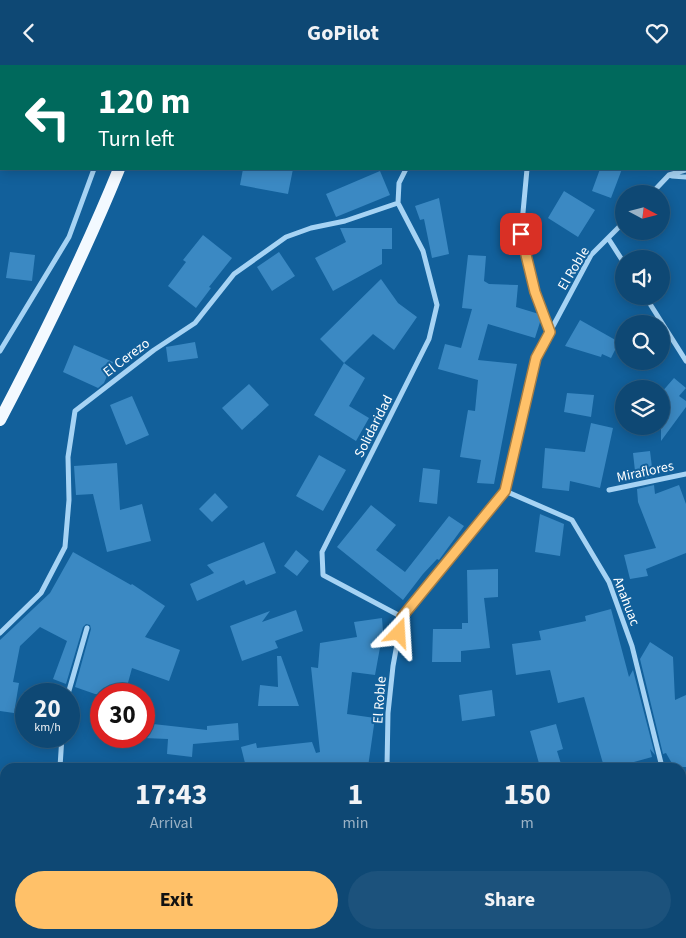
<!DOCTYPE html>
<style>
body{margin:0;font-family:"Source Sans 3",sans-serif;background:#1c527c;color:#f1f3f6;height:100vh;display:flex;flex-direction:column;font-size:19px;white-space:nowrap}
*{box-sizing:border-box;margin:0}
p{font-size:16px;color:#9bb2c5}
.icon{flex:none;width:28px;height:28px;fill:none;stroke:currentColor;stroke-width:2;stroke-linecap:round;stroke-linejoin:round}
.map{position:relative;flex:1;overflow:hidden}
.sheet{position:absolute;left:0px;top:698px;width:686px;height:176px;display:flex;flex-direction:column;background:#0e4874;border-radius:15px 15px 0 0;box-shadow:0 2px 12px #0003,0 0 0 1px #2e6086}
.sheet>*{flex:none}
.top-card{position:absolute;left:0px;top:0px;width:686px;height:105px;box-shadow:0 2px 12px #0003,0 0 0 1px #2e6086;background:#00695c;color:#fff;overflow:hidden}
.needle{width:32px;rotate:97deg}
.controls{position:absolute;left:615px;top:120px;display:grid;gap:10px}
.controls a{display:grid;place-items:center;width:55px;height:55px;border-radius:50%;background:#0e4874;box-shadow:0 2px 12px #0003,0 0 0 1px #2e6086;font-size:25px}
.speed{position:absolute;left:15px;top:618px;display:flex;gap:10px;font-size:25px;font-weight:700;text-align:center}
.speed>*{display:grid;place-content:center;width:65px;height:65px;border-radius:50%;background:#0e4874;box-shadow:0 2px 12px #0003,0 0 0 1px #2e6086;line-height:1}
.speed small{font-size:12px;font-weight:400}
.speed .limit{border:8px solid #d22;background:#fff;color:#111}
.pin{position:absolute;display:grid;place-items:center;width:42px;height:42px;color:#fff;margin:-21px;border-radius:10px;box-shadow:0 2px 8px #0006}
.me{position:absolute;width:55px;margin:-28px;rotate:20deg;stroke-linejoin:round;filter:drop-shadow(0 0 4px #0008)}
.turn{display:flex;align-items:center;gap:18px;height:105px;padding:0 15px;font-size:22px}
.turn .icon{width:65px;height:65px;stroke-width:2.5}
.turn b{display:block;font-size:35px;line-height:42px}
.eta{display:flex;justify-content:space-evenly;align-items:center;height:85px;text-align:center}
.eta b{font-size:30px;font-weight:700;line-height:35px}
.button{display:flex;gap:10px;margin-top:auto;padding:10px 15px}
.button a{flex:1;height:58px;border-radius:30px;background:#ffc169;color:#111;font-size:20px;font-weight:700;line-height:58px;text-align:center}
.button a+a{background:#1c527c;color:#f1f3f6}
header{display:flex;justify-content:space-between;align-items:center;height:65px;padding:0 15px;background:#0e4874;font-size:22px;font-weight:700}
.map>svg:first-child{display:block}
.building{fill:#3b89c3}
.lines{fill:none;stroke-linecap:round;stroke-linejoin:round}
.minor{stroke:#a6d3f4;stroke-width:5}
.primary{stroke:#f3f9ff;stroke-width:12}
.route-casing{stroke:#a67d44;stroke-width:12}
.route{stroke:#ffc169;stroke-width:9}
.labels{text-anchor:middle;stroke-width:4;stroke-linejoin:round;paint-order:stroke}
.street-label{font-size:14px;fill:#fff;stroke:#12609b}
</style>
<header><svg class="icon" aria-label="back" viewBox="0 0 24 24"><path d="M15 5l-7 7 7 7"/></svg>GoPilot<svg class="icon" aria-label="heart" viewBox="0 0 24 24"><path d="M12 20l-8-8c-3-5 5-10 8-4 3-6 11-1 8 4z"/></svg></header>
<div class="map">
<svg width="686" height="873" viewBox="0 0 686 873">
<rect width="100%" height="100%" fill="#12609b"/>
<path class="building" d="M243,104H293L288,129L240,120Z
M600,104H622L611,133L592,126Z
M380,106L390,130L336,152L326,129Z
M564,126L595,145L578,172L548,153Z
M439,133L449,189L432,193L424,154L420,155L415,141Z
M340,163H392V184H382V199L333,226L315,193L346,177Z
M203,170L232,193L209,222L211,223L196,243L168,221L186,197L183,195Z
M10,187L35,190L32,216L6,213Z
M279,187L295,211L272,226L257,202Z
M468,190L486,191L484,216L489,219L518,220L516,242L539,249L541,254L535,273L488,259L478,295L517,299L494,419L477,418L481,395L460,392L468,345L475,346L478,315L438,304L445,279L461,283L472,244L462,243Z
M381,214L398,238L417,252L394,285L373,269L344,298L320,274Z
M580,255L619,277L611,293L602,289L601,292L565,281Z
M195,277L198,293L168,297L166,282Z
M74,280L113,297L104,318L98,323L63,307Z
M344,298L365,313L349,341L369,353L356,376L314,350Z
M674,313L686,323L679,331L686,336V342L661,376V328Z
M249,319L269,340L242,365L222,343Z
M567,328L594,330L591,352L564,347Z
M132,331L149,370L126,380L110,340Z
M591,358L613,363L600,423L570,416L569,426L542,423L545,383L585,387Z
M650,386L653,411L636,415L633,388Z
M319,390L346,405L323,446L296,431Z
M117,398L120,445L142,439L151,476L107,487L93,429L76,430L74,401Z
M423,403L440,405L437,439L419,437Z
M654,420L655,429L679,420L686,439V488L646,504L648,511L630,514L624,490L656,483L638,437L637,424Z
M215,428L228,442L212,457L199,444Z
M371,440L396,460L376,485L405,507L449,451L464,461L439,495L437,494L423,509L403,535L337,482Z
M540,449L564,459L560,491L535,487Z
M264,477L276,508L246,520L244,515L197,536L190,519L214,508L207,500Z
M296,485L309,496L297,511L284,501Z
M73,487L131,520L132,519L165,541L145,572L180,585L169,616L132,603L125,629H95L75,622L91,564L90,560L86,559L83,562L66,619L53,614L67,576L40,562L20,581L13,617L19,618L14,648L0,646V575L50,528Z
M498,504V532L484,533L490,583L461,586V597H432L433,564H462V558H468L467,505Z
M611,544L629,612L633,605L655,690L650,684L652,692L616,702H604L584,632L558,638L550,605L516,610L512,579L541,575L539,566L586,556L585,551Z
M296,545L303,566L275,576L278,583L242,596L230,561L270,546L262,557Z
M382,553L383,566L375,610L352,607L347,649L375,653L368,702H246L241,682L256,678L257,683L312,677L316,688L320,687L311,602L318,603L320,578L357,572L354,557Z
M650,577L673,592L675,635L686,630V702H674L666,688L663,689L640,594Z
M277,591H281L299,641H258L260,620L278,622Z
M492,625L495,651L462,656L459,630Z
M144,658L207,665V661L238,658L239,675L193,679L192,692L167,689L168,674L144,673Z
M556,659L563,684L557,686L562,702H540L530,666Z"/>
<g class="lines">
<path class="minor" d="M513,0V1
M126,1V0
M458,1L459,0
M527,104L521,169L535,227L550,267
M672,111L686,112
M651,129L669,110L686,105
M398,138L423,186L437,240L429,274L322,487L323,510L402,552
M398,138L399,118L406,104
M608,173L624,198
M645,231L686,296
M0,286L69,172L94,104
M609,425L686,409
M505,426L572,455L609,517L632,581L662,702
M0,568L41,528L65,482L69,435L68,392L75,346L154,285L195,258L234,209L286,172L311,163L345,156L398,138
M68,629L87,563
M60,702L62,671
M387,702L388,648L393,601L402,552L505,426L536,293L591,190L624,157
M681,745L686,755
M75,869L76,873
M352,869L353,873
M301,873L307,869"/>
<path class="primary" d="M162,1V0
M0,355C43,273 84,190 119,104"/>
</g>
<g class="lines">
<defs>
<path id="route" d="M399,568L402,552L505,426L536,293L550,267L535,227L521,169"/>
</defs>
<use href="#route" class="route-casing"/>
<use href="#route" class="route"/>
</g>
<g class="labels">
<g class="street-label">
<text transform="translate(573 203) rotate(-59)" y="5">El Roble</text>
<text transform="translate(126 292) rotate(-37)" y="5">El Cerezo</text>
<text transform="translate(373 361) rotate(-63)" y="5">Solidaridad</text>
<text transform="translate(645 406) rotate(-12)" y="5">Miraflores</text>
<text transform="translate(627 536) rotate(69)" y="5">Anahuac</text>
<text transform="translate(379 635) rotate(-86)" y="5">El Roble</text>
</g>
</g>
</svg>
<div class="controls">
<a><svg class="needle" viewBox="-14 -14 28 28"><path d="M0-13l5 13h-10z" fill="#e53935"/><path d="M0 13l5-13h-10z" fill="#9bb2c5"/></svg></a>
<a><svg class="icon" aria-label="sound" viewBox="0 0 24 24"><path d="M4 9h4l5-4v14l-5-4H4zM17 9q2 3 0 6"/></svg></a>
<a><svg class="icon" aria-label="search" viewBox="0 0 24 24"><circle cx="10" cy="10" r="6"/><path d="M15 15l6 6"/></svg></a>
<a><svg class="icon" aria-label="layers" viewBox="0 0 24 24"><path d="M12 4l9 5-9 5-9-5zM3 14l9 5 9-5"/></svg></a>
</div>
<div class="speed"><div>20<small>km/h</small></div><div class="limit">30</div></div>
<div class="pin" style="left:521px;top:169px;background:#d93025"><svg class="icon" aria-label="arrive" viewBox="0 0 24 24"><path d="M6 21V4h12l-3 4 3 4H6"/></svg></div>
<svg class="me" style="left:399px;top:568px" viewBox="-20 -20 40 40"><path d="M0-17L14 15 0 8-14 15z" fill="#ffc169" stroke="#fff" stroke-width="4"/></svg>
<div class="top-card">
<div class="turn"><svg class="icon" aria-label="left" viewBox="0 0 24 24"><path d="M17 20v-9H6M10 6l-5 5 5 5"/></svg><div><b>120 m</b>Turn left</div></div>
</div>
<section class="sheet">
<div class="eta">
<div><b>17:43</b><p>Arrival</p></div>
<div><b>1</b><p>min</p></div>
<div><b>150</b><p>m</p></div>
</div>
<div class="button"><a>Exit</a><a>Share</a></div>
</section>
</div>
